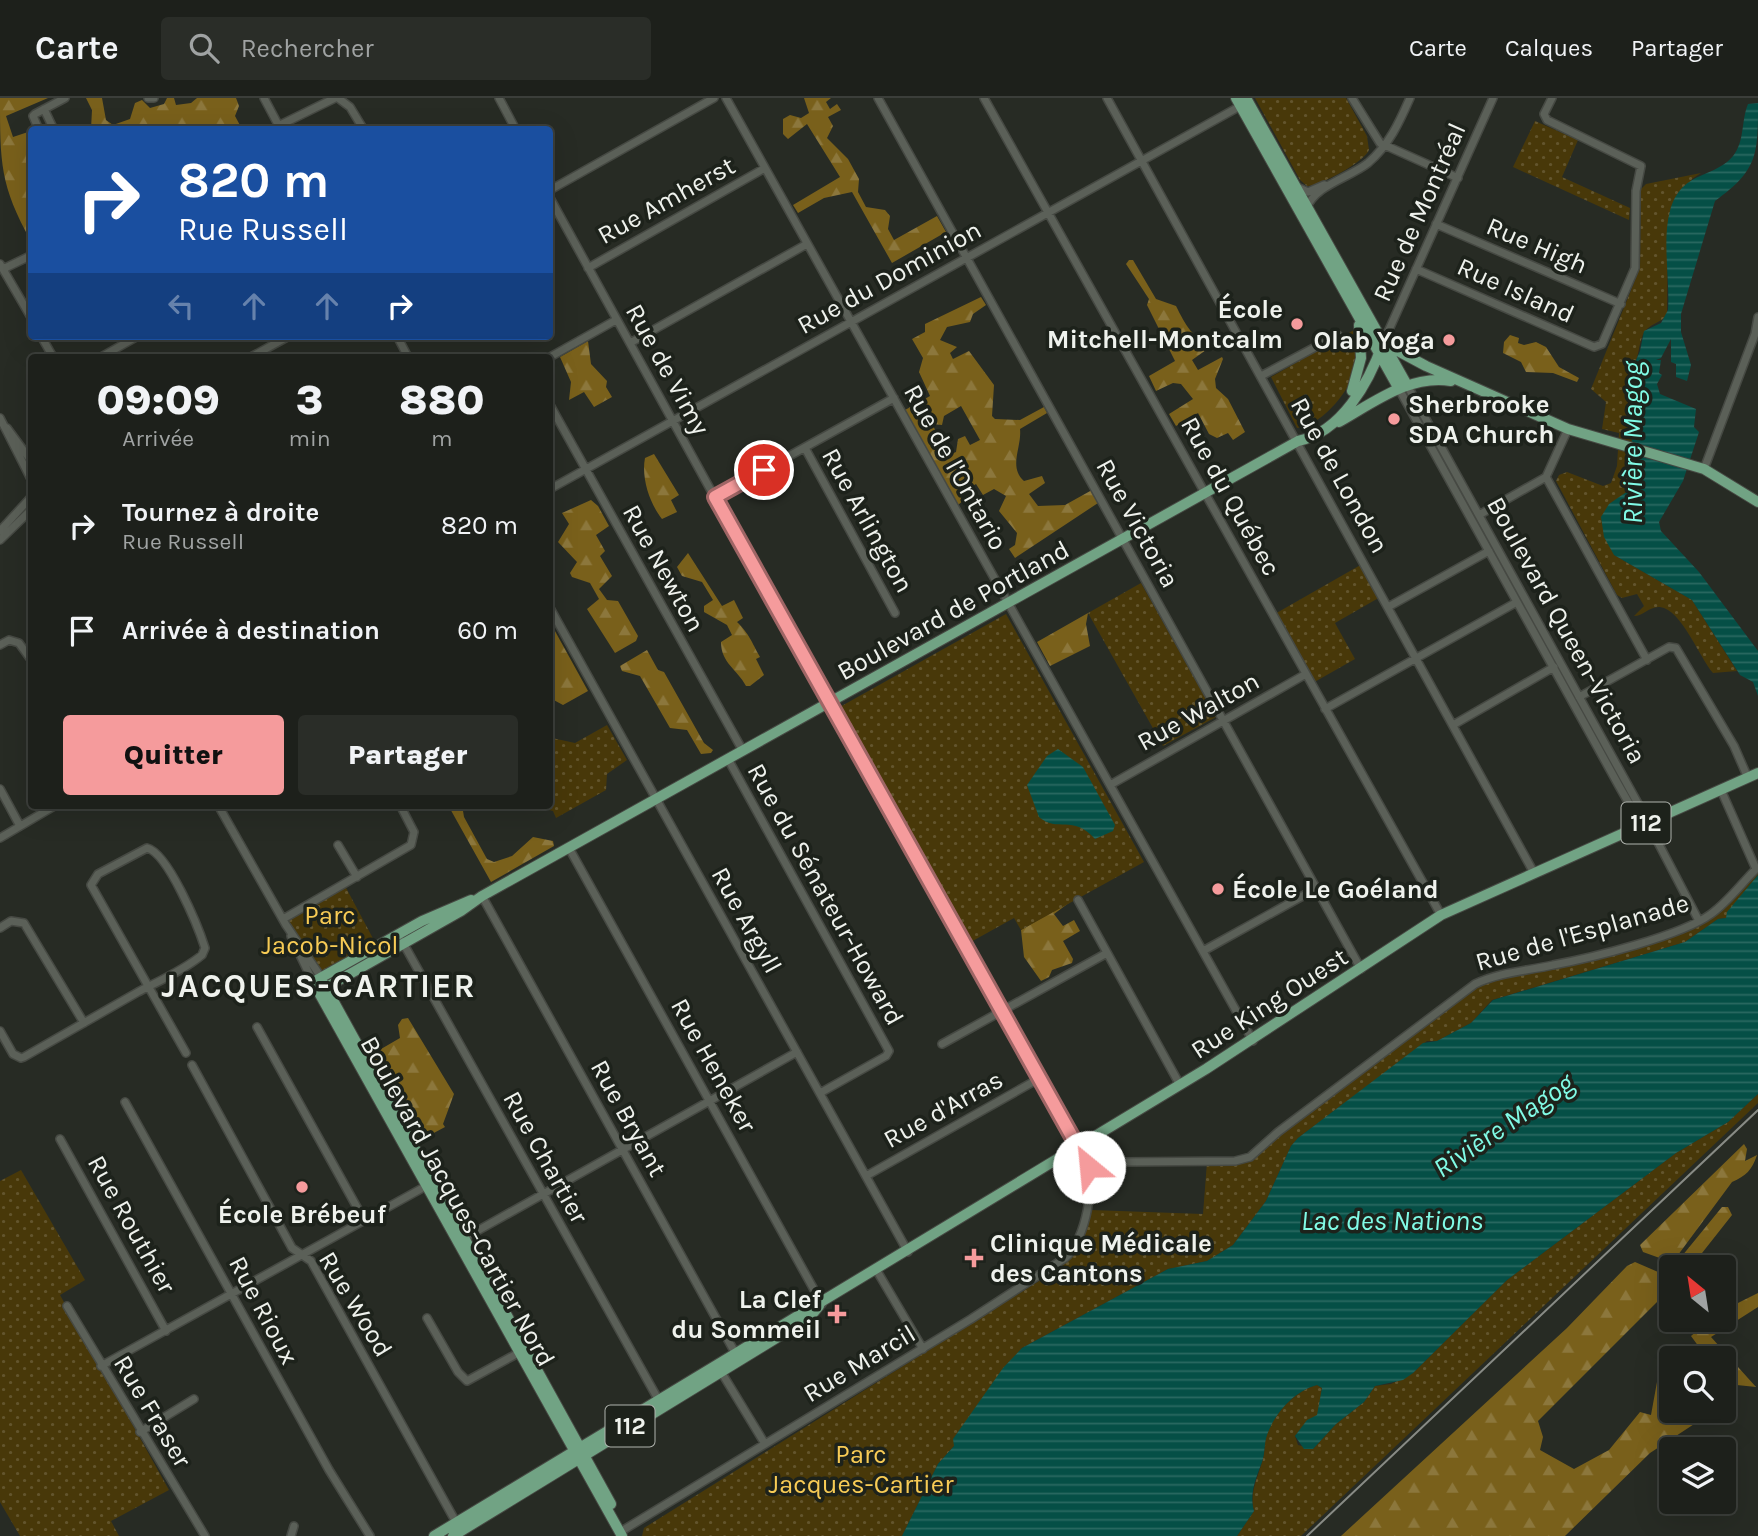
<!DOCTYPE html>
<html lang="fr">
<meta charset="utf-8">
<style>
body{margin:0;font-family:Karla,sans-serif;background:#2a2d28;color:#f1f3f6;height:100vh;display:flex;flex-direction:column;font-size:26px;white-space:nowrap}
*{box-sizing:border-box;margin:0}
p{font-size:23px;color:#a0a3a3}
.icon{flex:none;width:38px;height:38px;fill:none;stroke:currentColor;stroke-width:2;stroke-linecap:round;stroke-linejoin:round}
.map{position:relative;flex:1;overflow:hidden}
.panel{position:absolute;left:28px;top:256px;width:525px;height:455px;display:flex;flex-direction:column;background:#1d201b;border-radius:7px;box-shadow:0 7px 28px #0002,0 0 0 2px #3b3e3a}
.panel>*{flex:none}
.guide{position:absolute;left:28px;top:28px;width:525px;height:214px;border-radius:7px;box-shadow:0 7px 28px #0002,0 0 0 2px #3b3e3a;background:#1a4fa0;color:#fff;overflow:hidden}
.needle{width:46px;rotate:330deg}
.fabs{position:absolute;left:1659px;top:1157px;display:grid;gap:14px}
.fabs a{display:grid;place-items:center;width:77px;height:77px;border-radius:7px;background:#1d201b;box-shadow:0 7px 28px #0002,0 0 0 2px #3b3e3a;font-size:35px}
.pin{position:absolute;display:grid;place-items:center;width:60px;height:60px;color:#fff;margin:-30px;border:4px solid #fff;border-radius:50%;box-shadow:0 2px 7px #0007}
.me{position:absolute;width:77px;margin:-38px;rotate:332deg;stroke-linejoin:round;filter:drop-shadow(0 0 5px #0008)}
.turn{display:flex;align-items:center;gap:24px;height:147px;padding:0 35px;font-size:32px}
.turn .icon{width:91px;height:91px;stroke-width:2.5}
.turn b{display:block;font-size:49px;line-height:60px}
.lanes{display:flex;align-items:center;height:66px;padding:0 35px;background:#0003;justify-content:center;gap:35px;direction:ltr}
.lanes .off{opacity:.35}
.eta{display:flex;justify-content:space-evenly;align-items:center;height:119px;text-align:center}
.eta b{font-size:42px;font-weight:800;line-height:49px}
.action{display:flex;gap:14px;margin-top:auto;padding:14px 35px}
.action a{flex:1;height:80px;border-radius:7px;background:#f59b9c;color:#111;font-size:28px;font-weight:800;line-height:80px;text-align:center}
.action a+a{background:#2a2d28;color:#f1f3f6}
ul{padding:0;list-style:none}
li{display:flex;align-items:center;gap:21px;height:105px;padding:0 35px}
li div{flex:1}
li b{display:block;font-size:26px}
li em{font-style:normal}
header{display:flex;align-items:center;gap:42px;box-sizing:border-box;height:98px;padding:0 35px;background:#1d201b;border-bottom:2px solid #3b3e3a}
header strong{font-size:33px}
nav{display:flex;gap:38px;margin-inline-start:auto;font-size:24px}
.search{width:490px;height:63px;background:#2a2d28;display:flex;align-items:center;gap:18px;box-sizing:border-box;padding:0 24px;border-radius:7px;color:#a0a3a3;font-size:26px}
.map>svg:first-child{display:block}
.forest{fill:url(#forest-firs);fill-rule:evenodd}
.park{fill:url(#park-dots)}
.water{fill:url(#water-rules)}
.lines{fill:none;stroke-linecap:round;stroke-linejoin:round}
.minor-casing{stroke:#464943;stroke-width:10}
.major-casing{stroke:#464943;stroke-width:12}
.minor{stroke:#5b6058;stroke-width:7}
.major{stroke:#71a384;stroke-width:10}
.rail{stroke:#888b85;stroke-width:2}
.route-casing{stroke:#9f6565;stroke-width:18}
.route{stroke:#f59b9c;stroke-width:12}
.poi-dot{fill:#f59b9c;stroke:#1d221b;stroke-width:2.5}
.labels{text-anchor:middle;stroke-width:7;stroke-linejoin:round;paint-order:stroke}
.shield{fill:#1d221b;stroke:#b0b4ae;stroke-width:2}
.shield-label{font-size:24px;font-weight:bold;fill:#eff2ed}
.street-label{font-size:26px;fill:#eff2ed;stroke:#1d221b}
.poi-label{font-size:26px;font-weight:bold;fill:#eff2ed;stroke:#1d221b;text-anchor:end}
.park-label{font-size:26px;fill:#f7cb55;stroke:#1d221b}
.water-label{font-size:28px;font-style:italic;fill:#81fbe6;stroke:#1d221b}
.district-label{font-size:33px;font-weight:bold;letter-spacing:2px;fill:#eff2ed;stroke:#1d221b}
</style>
<header>
<strong>Carte</strong>
<div class="search"><svg class="icon" aria-label="search" viewBox="0 0 24 24"><circle cx="10" cy="10" r="6"/><path d="M15 15l6 6"/></svg>Rechercher</div>
<nav><a>Carte</a><a>Calques</a><a>Partager</a></nav>
</header>
<div class="map">
<svg width="1758" height="1438" viewBox="0 0 1758 1438">
<defs>
<pattern id="forest-firs" width="22" height="20" patternUnits="userSpaceOnUse" patternTransform="scale(1.75)"><rect width="22" height="20" fill="#79601b"/><path d="M5 1l3.5 6h-7zM16 11l3.5 6h-7z" fill="#8c773c"/></pattern>
<pattern id="park-dots" width="8" height="8" patternUnits="userSpaceOnUse" patternTransform="scale(1.75)"><rect width="8" height="8" fill="#483809"/><path d="M2 2h.1M6 6h.1" fill="none" stroke="#63552d" stroke-width="1.8" stroke-linecap="round"/></pattern>
<pattern id="water-rules" width="6" height="5" patternUnits="userSpaceOnUse" patternTransform="scale(1.75)"><rect width="6" height="5" fill="#054f46"/><path d="M0 2.5h6" fill="none" stroke="#2a6961"/></pattern>
</defs>
<rect width="100%" height="100%" fill="#272b24"/>
<path class="forest" d="M0,0H48L6,18L13,39L31,33V54L27,58L31,63V75L28,79L31,83V116L29,118L31,143C0,88 0,64 0,0Z
M86,0H102L106,22L113,27L130,21L135,5L142,2L150,10L164,6L167,0H174L176,7L191,5L197,0H236L239,8L235,18L242,31H91L92,12Z
M804,0H831L826,4L830,11L837,6L841,12L828,19L833,28L827,40L848,61L859,81L858,94L866,109L885,112L890,118L888,131L894,142L937,118L946,134L892,165L852,94L824,100L798,115L793,107L840,79L807,26L788,41L783,36V21L790,17L801,20L809,15Z
M1129,162H1133L1156,201L1176,208C1185,226 1193,242 1213,247L1192,262L1198,272L1222,259L1223,261L1215,281L1216,290L1228,301L1245,334L1233,342L1228,335L1217,340L1209,336L1198,315L1176,328L1169,316L1193,301L1181,286L1173,285L1156,293L1149,278L1175,263L1147,207L1149,201L1126,166Z
M981,199L986,207L973,216L970,224L947,229L940,242L957,249L950,255L953,261L969,253L994,287L992,318L995,321L1020,322L1044,309L1047,315L1020,331C1022,349 1008,369 1024,383L1042,378L1045,385L1029,396L1038,408L1065,407L1092,392L1098,405L1015,460L1009,451L1015,447L1017,435L999,413L1006,398L994,391L983,397L976,386L962,394L965,401L958,407L905,312L930,298L919,274L923,260L912,241L925,234V226ZM961,308L980,342L970,347L965,338L958,341L956,354L949,357L932,326L942,327L944,318Z
M1510,237L1519,240L1518,245L1524,247L1536,244L1546,249L1559,269L1579,280L1577,284L1553,275L1526,274L1521,264L1503,255L1504,244Z
M588,243L591,266L607,283L606,289L612,299L594,309L584,294L569,302L571,284L560,259Z
M654,356L679,397L671,402L677,414L662,421C650,406 641,380 645,360Z
M591,402L598,408L609,428L596,437L605,453L600,458L612,478L599,491L607,502L618,503L638,538L636,543L615,555L587,511L599,501L590,485L572,479L570,475L577,464L558,444L569,426L562,415Z
M688,455L722,508L734,502L743,520L737,524C750,537 751,543 760,559L756,561L764,577L750,588H746C737,571 721,565 721,544L732,537L727,527L704,514V508L713,502L702,484L682,478L677,469Z
M1088,515L1086,526L1090,548L1050,568L1037,544Z
M550,524L588,593L563,607L550,600Z
M647,552L658,572L664,574L704,645L713,652L711,655L701,656L687,632L670,630L640,578L622,573L620,568Z
M448,707H462L464,719L487,761L494,764L512,758L533,739L553,743L554,748L491,784Z
M1074,801L1054,816L1063,828L1074,822L1080,833L1063,843L1073,861L1072,865L1052,872L1049,879L1041,883L1024,859L1021,832Z
M408,920L454,996L443,1026L445,1029L417,1044L369,958L400,940L398,927L402,921Z
M1744,1046L1747,1051L1745,1063L1757,1057C1752,1072 1746,1078 1732,1084L1678,1157L1668,1163L1643,1154L1640,1147Z
M1722,1109H1728L1732,1117L1691,1169H1673Z
M1635,1164L1665,1177L1671,1171V1190L1538,1323L1543,1339L1540,1352L1574,1371L1609,1352L1640,1314L1651,1317L1657,1284L1671,1263V1312L1714,1313L1650,1355L1565,1438H1341L1567,1230L1627,1168Z
M1758,1195V1209L1711,1239L1756,1289L1737,1287L1730,1293L1724,1284V1260H1707L1691,1238L1710,1222H1724V1212Z"/>
<path class="park" d="M1255,0H1346L1367,38L1369,52C1364,64 1320,88 1307,88L1300,82Z
M1535,23L1578,42L1562,79L1630,110L1629,122L1513,69Z
M1701,75L1692,81L1668,129L1667,217C1660,226 1646,226 1642,239C1638,250 1639,261 1631,272L1638,293L1632,327L1638,386L1629,395L1614,457L1692,502L1737,573L1713,575C1699,559 1682,512 1660,509C1650,508 1643,518 1634,518L1644,508L1637,496L1622,500L1617,497L1556,383L1559,377L1567,374L1603,388L1611,385L1617,368L1619,335L1602,331L1606,304L1591,291L1640,170L1641,91L1646,86Z
M1354,232C1355,239 1357,247 1358,252C1362,280 1325,328 1297,330L1271,279Z
M1364,465L1382,498L1335,525L1355,561L1311,586L1273,517Z
M1141,485L1216,619L1163,648L1088,515Z
M1006,516L1144,764L1021,832L1014,820L969,845L838,610Z
M607,627L627,662L607,676L606,692L556,720L553,713L533,708L550,707L552,640L575,645Z
M1758,768V777L1728,814L1726,820L1718,821L1685,844L1492,902L1471,925L1437,943H1427L1298,1040L1291,1048L1266,1103L1233,1147L1207,1163L1168,1171L1022,1250L954,1340V1348L938,1366L902,1438H642L644,1430L1060,1170L1082,1146L1091,1112L1203,1116L1207,1064L1244,1061L1475,886L1676,833L1710,817Z
M344,786L377,848L321,879L283,821Z
M1758,996V1005L1301,1438H1237L1254,1413C1249,1395 1258,1379 1263,1361C1265,1354 1264,1346 1266,1339C1273,1317 1294,1293 1317,1287L1322,1290L1318,1317L1307,1323L1295,1338L1298,1347L1313,1351L1336,1326L1364,1304L1375,1288L1391,1286L1413,1275L1507,1182L1676,1055L1728,1024Z
M21,1072L85,1182L60,1197L169,1392L111,1423L119,1438H20L0,1404V1083Z"/>
<path class="water" d="M1758,5C1758,57 1758,72 1715,103L1681,216V234L1691,267L1687,283L1676,279V266L1671,264V241L1661,260L1656,262H1661L1659,275L1662,277L1657,286L1660,296L1696,311L1694,329L1699,334L1683,383L1659,424L1661,433L1699,474L1758,553V598L1753,584L1740,577L1692,502L1614,457L1604,439L1601,419L1609,406L1638,386L1631,338L1638,293L1630,276L1640,253L1644,233L1661,225L1668,212C1670,182 1662,141 1670,113C1681,72 1714,81 1733,58C1745,43 1741,23 1748,6Z
M1058,651L1083,669L1115,727L1113,733L1095,741C1073,716 1057,735 1039,719L1027,687L1047,658Z
M1758,777V996L1728,1024L1676,1055L1507,1182L1413,1275L1403,1282L1375,1288L1364,1304L1336,1326L1313,1351H1304L1295,1338L1307,1322L1317,1317L1322,1290L1317,1287C1294,1293 1275,1315 1267,1337C1264,1345 1265,1356 1262,1364C1256,1380 1249,1396 1254,1413L1237,1438H902L938,1366L954,1348L953,1341L1003,1270L1022,1250L1168,1171L1207,1163L1233,1147L1266,1103L1291,1048L1298,1040L1423,945L1437,943L1471,925L1493,902L1685,844L1718,821L1726,820L1727,814Z"/>
<g class="lines">
<defs>
<path id="minor" d="M148,0H154
M264,0L281,32
M338,0L350,9L364,32
M499,0L516,32
M726,0L1253,943
M878,0L1361,871
M984,0L1441,817
M1107,0L1534,775
M1352,0L1380,45L1458,80
M44,11L54,32
M39,32L33,18L35,16L65,0
M270,32L335,0
M1297,89L1308,94L1324,87
M550,92L714,0
M550,100L823,596L1085,1058C1097,1083 1086,1142 1065,1160L971,1221L625,1431
M1306,111C1315,87 1349,80 1368,65C1389,47 1399,25 1410,0
M1436,126L1621,206
M0,166L32,221
M588,170L765,70
M3,171L32,157
M1416,171L1594,249L1602,246L1635,170L1636,93L1641,68L1547,22L1544,16L1552,0
M41,238L53,259
M397,238L408,259
M630,245L807,146
M1383,245L1493,0
M101,259L138,238
M251,259L289,238
M550,259L616,222
M1261,278L1338,237
M1407,287L1641,711L1645,725
M1399,291L1619,688L1635,716L1652,733L1699,823
M550,307L743,653
M0,320L32,383
M7,330L32,364
M805,350L895,515
M1704,371L1755,236L1758,219
M1546,379L1647,562
M550,391L1244,6
M715,399L894,300
M1479,417L1546,379L1568,331
M0,433L32,398
M0,442L32,411
M1388,509L1489,453
M550,510L908,1154
M0,547L9,542L19,545L32,563
M1579,599L1669,549L1676,550L1734,648L1748,680
M1325,611L1517,504
M1453,627L1554,569
M728,661L889,953L886,958L820,995
M1110,687L1306,576
M0,691L20,728
M218,707L286,827L321,879
M0,740L56,707
M338,747L357,779
M569,750L822,1206
M482,798L738,1260
M1078,802L1180,987
M283,821L411,747L414,734L400,707
M0,830L11,823L24,825L84,925
M291,838L313,884
M402,843L658,1301
M1203,853L1317,790
M257,929L364,1122
M0,933L13,956L21,960L24,959L138,894C159,883 184,872 202,857L205,850C198,828 168,755 147,750L98,776L91,787L186,955
M942,946L1107,855
M192,967L292,1150L311,1163L457,1426
M125,1004L329,1372L370,1438
M60,1041L166,1233
M1079,1053L1084,1096
M1089,1069L1123,1064L1235,1063L1250,1059L1278,1034L1475,886C1500,874 1527,873 1553,867C1591,860 1681,838 1711,816C1728,804 1741,786 1756,771L1721,692
M866,1078L1040,980
M461,1142L797,954
M877,1173L923,1251
M67,1208L205,1438
M427,1220L458,1274L467,1283L522,1253
M101,1268L428,1087
M720,1272L765,1346
M140,1334L194,1301
M291,1438L294,1428"/>
<path id="major" d="M1236,0L1399,291
M1246,0L1407,287
M1383,245L1426,268L1568,331L1704,371L1758,404
M1352,293L1361,260L1359,227
M1339,324C1373,305 1410,276 1451,283
M471,802L422,823L313,884L622,1438
M324,886L611,1406
M318,894L461,813L482,798L1298,343C1342,334 1369,284 1383,245
M434,1438L1206,971L1441,817L1758,675
M453,1438L809,1220L819,1208"/>
</defs>
<use href="#minor" class="minor-casing"/>
<use href="#major" class="major-casing"/>
<use href="#minor" class="minor"/>
<use href="#major" class="major"/>
<path class="rail" d="M1307,1438L1758,1012"/>
</g>
<g class="lines">
<defs>
<path id="route" d="M764,372L715,399L1089,1069"/>
</defs>
<use href="#route" class="route-casing"/>
<use href="#route" class="route"/>
</g>
<g class="poi-dot">
<circle cx="1297" cy="226" r="7"/>
<circle cx="1449" cy="242" r="7"/>
<circle cx="1394" cy="321" r="7"/>
<circle cx="1218" cy="791" r="7"/>
<circle cx="302" cy="1089" r="7"/>
<path d="M970.5 1149.5h7v7h7v7h-7v7h-7v-7h-7v-7h7z"/>
<path d="M833.5 1205.5h7v7h7v7h-7v7h-7v-7h-7v-7h7z"/>
</g>
<g class="labels">
<g class="shield">
<rect x="1621.5" y="704.5" width="49" height="41" rx="5"/>
<rect x="605.5" y="1307.5" width="49" height="41" rx="5"/>
</g>
<g class="shield-label">
<text x="1646" y="733">112</text>
<text x="630" y="1336">112</text>
</g>
<g class="street-label">
<text transform="translate(666 102) rotate(-29)" y="9">Rue Amherst</text>
<text transform="translate(1419 114) rotate(-66)" y="9">Rue de Montréal</text>
<text transform="translate(1537 147) rotate(23)" y="9">Rue High</text>
<text transform="translate(889 179) rotate(-29)" y="9">Rue du Dominion</text>
<text transform="translate(1516 192) rotate(24)" y="9">Rue Island</text>
<text transform="translate(668 271) rotate(61)" y="9">Rue de Vimy</text>
<text transform="translate(956 369) rotate(61)" y="9">Rue de l'Ontario</text>
<text transform="translate(1340 377) rotate(61)" y="9">Rue de London</text>
<text transform="translate(1231 398) rotate(61)" y="9">Rue du Québec</text>
<text transform="translate(868 422) rotate(61)" y="9">Rue Arlington</text>
<text transform="translate(1138 425) rotate(61)" y="9">Rue Victoria</text>
<text transform="translate(664 470) rotate(61)" y="9">Rue Newton</text>
<text transform="translate(953 512) rotate(-29)" y="9">Boulevard de Portland</text>
<text transform="translate(1567 532) rotate(61)" y="9">Boulevard Queen-Victoria</text>
<text transform="translate(1198 613) rotate(-29)" y="9">Rue Walton</text>
<text transform="translate(826 796) rotate(61)" y="9">Rue du Sénateur-Howard</text>
<text transform="translate(747 822) rotate(61)" y="9">Rue Argyll</text>
<text transform="translate(1582 834) rotate(-16)" y="9">Rue de l'Esplanade</text>
<text transform="translate(1269 905) rotate(-33)" y="9">Rue King Ouest</text>
<text transform="translate(714 967) rotate(61)" y="9">Rue Heneker</text>
<text transform="translate(943 1011) rotate(-29)" y="9">Rue d'Arras</text>
<text transform="translate(629 1020) rotate(61)" y="9">Rue Bryant</text>
<text transform="translate(546 1059) rotate(61)" y="9">Rue Chartier</text>
<text transform="translate(458 1103) rotate(61)" y="9">Boulevard Jacques-Cartier Nord</text>
<text transform="translate(132 1126) rotate(61)" y="9">Rue Routhier</text>
<text transform="translate(356 1206) rotate(59)" y="9">Rue Wood</text>
<text transform="translate(264 1212) rotate(62)" y="9">Rue Rioux</text>
<text transform="translate(859 1265) rotate(-31)" y="9">Rue Marcil</text>
<text transform="translate(153 1313) rotate(59)" y="9">Rue Fraser</text>
</g>
<g class="poi-label">
<text x="1283" y="220">École<tspan x="1283" dy="30">Mitchell-Montcalm</tspan></text>
<text x="1435" y="251">Olab Yoga</text>
<text x="1408" y="315" text-anchor="start">Sherbrooke<tspan x="1408" dy="30">SDA Church</tspan></text>
<text x="1232" y="800" text-anchor="start">École Le Goéland</text>
<text x="302" y="1125" text-anchor="middle">École Brébeuf</text>
<text x="990" y="1154" text-anchor="start">Clinique Médicale<tspan x="990" dy="30">des Cantons</tspan></text>
<text x="821" y="1210">La Clef<tspan x="821" dy="30">du Sommeil</tspan></text>
</g>
<g class="park-label">
<text x="330" y="826">Parc<tspan x="330" dy="30">Jacob-Nicol</tspan></text>
<text x="861" y="1365">Parc<tspan x="861" dy="30">Jacques-Cartier</tspan></text>
</g>
<g class="water-label">
<text transform="translate(1632 345) rotate(-90)" y="10">Rivière Magog</text>
<text transform="translate(1503 1027) rotate(-34)" y="10">Rivière Magog</text>
<text x="1392" y="1132">Lac des Nations</text>
</g>
<g class="district-label">
<text x="319" y="899">JACQUES-CARTIER</text>
</g>
</g>
</svg>
<div class="fabs">
<a><svg class="needle" viewBox="-14 -14 28 28"><path d="M0-13l5 13h-10z" fill="#e53935"/><path d="M0 13l5-13h-10z" fill="#a0a3a3"/></svg></a>
<a><svg class="icon" aria-label="search" viewBox="0 0 24 24"><circle cx="10" cy="10" r="6"/><path d="M15 15l6 6"/></svg></a>
<a><svg class="icon" aria-label="layers" viewBox="0 0 24 24"><path d="M12 4l9 5-9 5-9-5zM3 14l9 5 9-5"/></svg></a>
</div>
<div class="pin" style="left:764px;top:372px;background:#d93025"><svg class="icon" aria-label="arrive" viewBox="0 0 24 24"><path d="M6 21V4h12l-3 4 3 4H6"/></svg></div>
<svg class="me" style="left:1089px;top:1069px" viewBox="-20 -20 40 40"><circle r="19" fill="#fff"/><path d="M0-13L10 11 0 6-10 11z" fill="#f59b9c"/></svg>
<div class="guide">
<div class="turn"><svg class="icon" aria-label="right" viewBox="0 0 24 24"><path d="M7 20v-9h11M14 6l5 5-5 5"/></svg><div><b>820 m</b>Rue Russell</div></div>
<div class="lanes"><svg class="icon off" aria-label="left" viewBox="0 0 24 24"><path d="M17 20v-9H6M10 6l-5 5 5 5"/></svg><svg class="icon off" aria-label="ahead" viewBox="0 0 24 24"><path d="M12 20V5M6 11l6-6 6 6"/></svg><svg class="icon off" aria-label="ahead" viewBox="0 0 24 24"><path d="M12 20V5M6 11l6-6 6 6"/></svg><svg class="icon" aria-label="right" viewBox="0 0 24 24"><path d="M7 20v-9h11M14 6l5 5-5 5"/></svg></div>
</div>
<section class="panel">
<div class="eta">
<div><b>09:09</b><p>Arrivée</p></div>
<div><b>3</b><p>min</p></div>
<div><b>880</b><p>m</p></div>
</div>
<ul>
<li><svg class="icon" aria-label="right" viewBox="0 0 24 24"><path d="M7 20v-9h11M14 6l5 5-5 5"/></svg><div><b>Tournez à droite</b><p>Rue Russell</p></div><em>820 m</em></li>
<li><svg class="icon" aria-label="arrive" viewBox="0 0 24 24"><path d="M6 21V4h12l-3 4 3 4H6"/></svg><div><b>Arrivée à destination</b></div><em>60 m</em></li>
</ul>
<div class="action"><a>Quitter</a><a>Partager</a></div>
</section>
</div>
